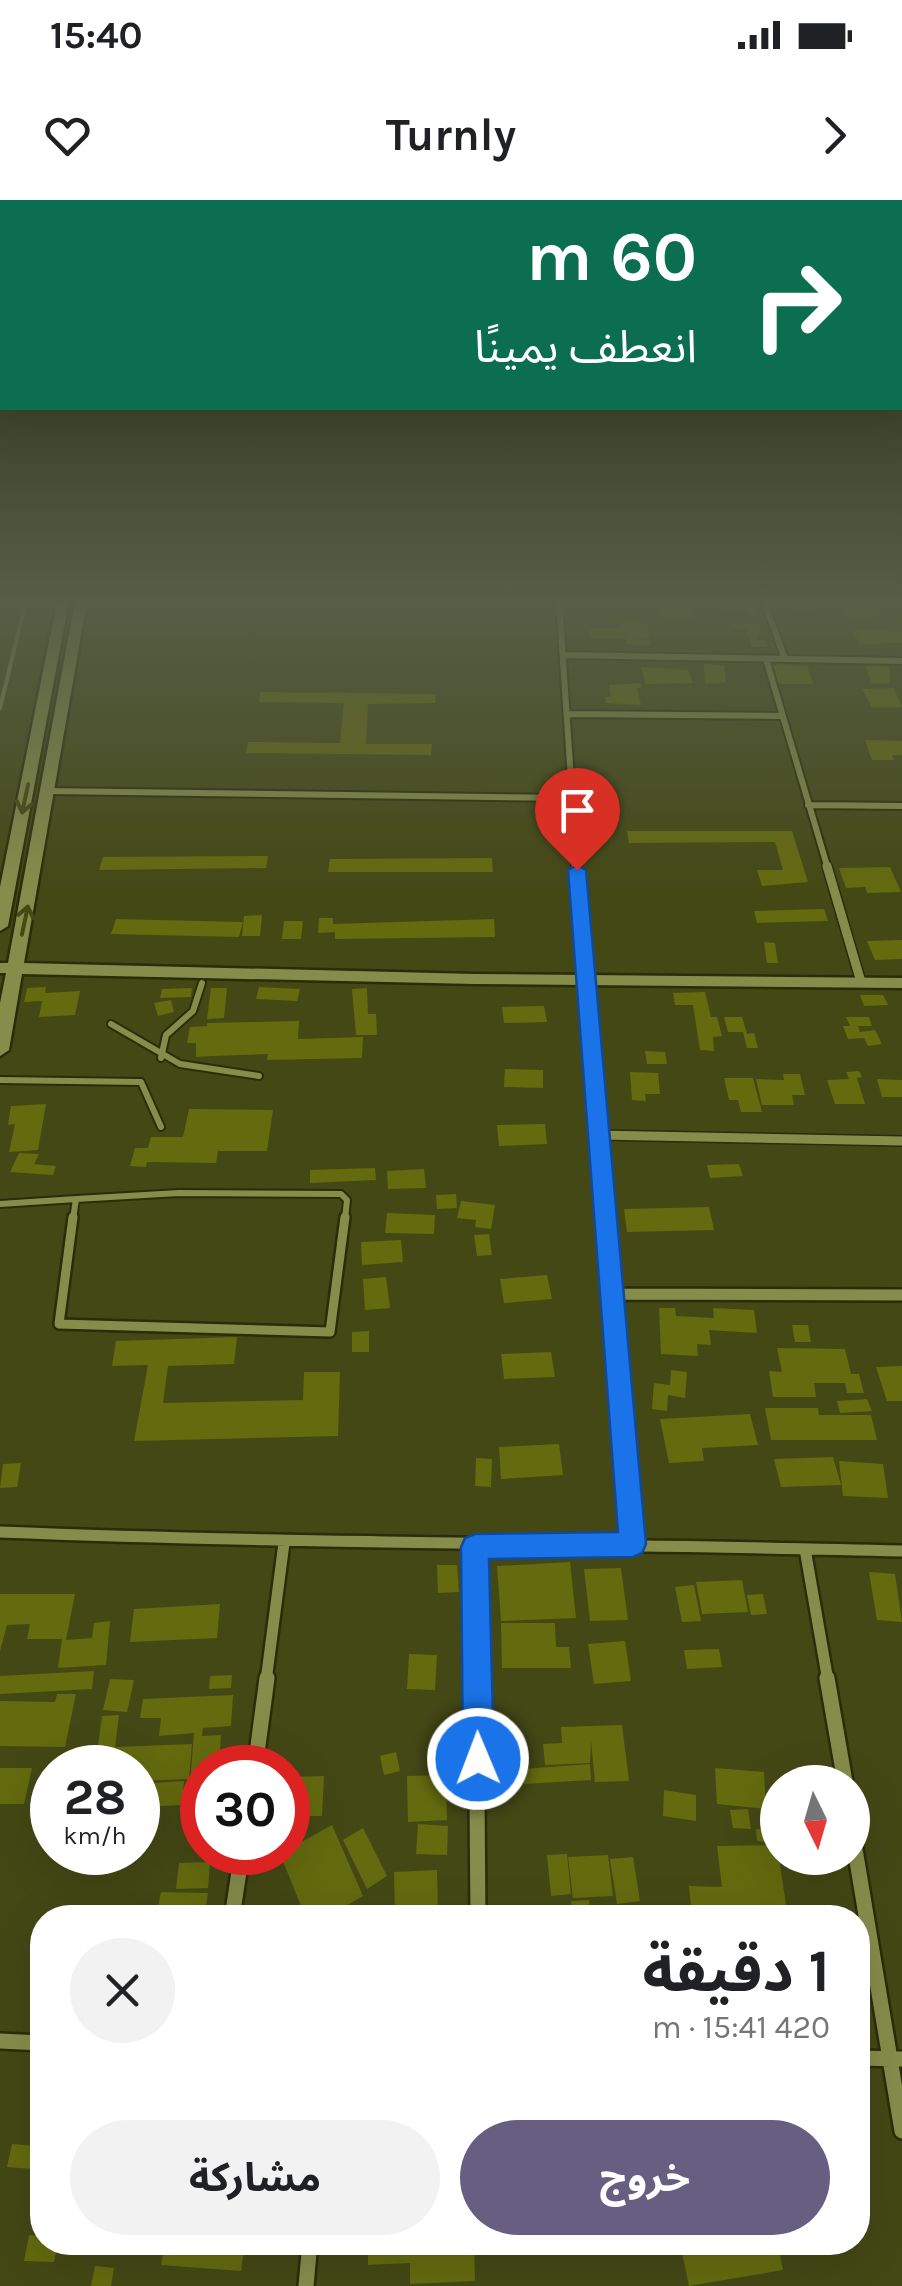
<!DOCTYPE html>
<html lang="ar">
<meta charset="utf-8">
<style>
body{margin:0;font-family:Karla,"Noto Sans Arabic",sans-serif;background:#f2f2f2;color:#202124;direction:rtl;height:100vh;display:flex;flex-direction:column;font-size:38px;white-space:nowrap}
*{box-sizing:border-box;margin:0}
p{font-size:32px;color:#757577}
.icon{flex:none;width:55px;height:55px;fill:none;stroke:currentColor;stroke-width:2;stroke-linecap:round;stroke-linejoin:round}
.map{position:relative;flex:1;overflow:hidden;direction:ltr}
.details{position:absolute;left:30px;top:1705px;width:840px;height:350px;display:flex;flex-direction:column;background:#fff;border-radius:40px;box-shadow:0 10px 40px #0002;direction:rtl}
.details>*{flex:none}
.banner{position:absolute;left:0px;top:0px;width:902px;height:210px;box-shadow:0 10px 40px #0002;direction:rtl;background:#0b6e4f;color:#fff;overflow:hidden}
.needle{width:65px;rotate:175deg}
.buttons{position:absolute;left:760px;top:1565px;display:grid;gap:20px}
.buttons a{display:grid;place-items:center;width:110px;height:110px;border-radius:50%;background:#fff;box-shadow:0 10px 40px #0002;font-size:50px}
.speed{position:absolute;left:30px;top:1545px;display:flex;gap:20px;font-size:50px;font-weight:700;text-align:center}
.speed>*{display:grid;place-content:center;width:130px;height:130px;border-radius:50%;background:#fff;box-shadow:0 10px 40px #0002;line-height:1}
.speed small{font-size:25px;font-weight:400}
.speed .limit{border:15px solid #d22;background:#fff;color:#111}
.pin{position:absolute;display:grid;place-items:center;width:85px;height:85px;color:#fff;margin:-102px -42px;border-radius:50% 50% 50% 0;rotate:-45deg;box-shadow:0 0 10px #0007}
.pin .icon{rotate:45deg}
.me{position:absolute;width:110px;margin:-55px;rotate:359deg;stroke-linejoin:round;filter:drop-shadow(0 0 8px #0008)}
.turn{display:flex;align-items:center;gap:35px;height:210px;padding:0 40px;font-size:45px}
.turn .icon{width:130px;height:130px;stroke-width:2.5}
.turn b{display:block;font-size:70px;line-height:85px}
.round{display:grid;place-items:center;flex:none;width:105px;height:105px;border-radius:52px;background:#f2f2f2}
.overview{display:flex;align-items:center;justify-content:space-between;height:170px;padding:0 40px}
h1{font-size:60px;font-weight:700;line-height:75px}
.button{display:flex;gap:20px;margin-top:auto;padding:20px 40px}
.button a{flex:1;height:115px;border-radius:60px;background:#665f82;color:#fff;font-size:40px;font-weight:700;line-height:115px;text-align:center}
.button a+a{background:#f2f2f2;color:#202124}
.status{display:flex;justify-content:space-between;align-items:center;height:70px;padding:0 50px;background:#fff;direction:ltr}
.status svg{height:28px;fill:currentColor}
header{display:flex;justify-content:space-between;align-items:center;height:130px;padding:0 40px;background:#fff;font-size:45px;font-weight:700}
.map>svg:first-child{display:block}
.building{fill:#646a0e}
.lines{fill:none;stroke-linecap:round;stroke-linejoin:round}
.lane-far1-casing{stroke:#2a2d0a;stroke-width:10}
.lane-casing{stroke:#2a2d0a;stroke-width:14}
.street-far3-casing{stroke:#2a2d0a;stroke-width:10}
.street-far2-casing{stroke:#2a2d0a;stroke-width:12}
.street-far1-casing{stroke:#2a2d0a;stroke-width:16}
.street-casing{stroke:#2a2d0a;stroke-width:20}
.secondary-casing{stroke:#2a2d0a;stroke-width:5}
.lane-far1{stroke:#868d4b;stroke-width:6}
.lane{stroke:#868d4b;stroke-width:9}
.street-far3{stroke:#868d4b;stroke-width:6}
.street-far2{stroke:#868d4b;stroke-width:9}
.street-far1{stroke:#868d4b;stroke-width:11}
.street{stroke:#868d4b;stroke-width:15}
.secondary{fill:#868d4b;fill-rule:evenodd}
.rail{stroke:#85895f;stroke-width:4}
.oneway{stroke:#454912}
.route{fill:#1a73e8;stroke:#114b97;stroke-width:2.5}
</style>
<div class="status"><b>15:40</b><svg viewBox="0 0 49 12"><path d="M0 12V9h3v3zM5 12V6h3v6zM10 12V3h3v9zM15 12V0h3v12zM26 1h20v11H26zM47 4h2v5h-2z"/></svg></div>
<header><svg class="icon" aria-label="forward" viewBox="0 0 24 24"><path d="M9 5l7 7-7 7"/></svg>Turnly<svg class="icon" aria-label="heart" viewBox="0 0 24 24"><path d="M12 20l-8-8c-3-5 5-10 8-4 3-6 11-1 8 4z"/></svg></header>
<div class="map">
<svg width="902" height="2086" viewBox="0 0 902 2086">
<rect width="100%" height="100%" fill="#444815"/>
<path class="building" d="M728,401H752L759,414H750L747,409L717,410L714,403Z
M793,401H827L831,407L799,412Z
M837,401L878,406L883,416L847,420Z
M690,407L694,418L664,422L659,408Z
M638,421L647,425L650,438L630,439L650,440V446L626,444V438H590L588,428H620L618,422Z
M731,423H758L762,435H756L758,440H765L767,447H752L746,429H733Z
M852,430L902,431V443L860,444Z
M704,464L724,465L726,482L705,484Z
M772,465L807,466L813,484H778Z
M865,466H889L890,483H872Z
M641,467L688,470L693,483L646,484Z
M641,483L642,488H637L641,505L606,503L605,497H611L609,485Z
M894,488L902,507H872L862,489Z
M260,492L436,494L435,503L368,504L366,544H432L431,555L246,553L248,542L340,543L344,503L259,502Z
M865,540L902,541V555H892L894,560H872Z
M627,631H792L808,682L762,686L757,670H783L775,642L629,643Z
M268,656L266,668L99,670L103,657Z
M492,658L493,672H328L330,659Z
M890,667L901,692L867,693L865,687L846,688L839,668Z
M824,709L828,721L757,723L754,711Z
M262,715L260,736H242L244,716Z
M319,718H333V724L494,719L495,737L335,739V732L318,733Z
M116,719L243,722L239,737L111,734Z
M284,721H303L301,739H282Z
M902,740V759L875,760L867,741Z
M764,742L775,743L778,763H767Z
M46,787L45,793L80,791L75,815L39,817L42,801L24,802L27,788Z
M259,787L300,789L297,801L256,799Z
M192,788L191,797L160,798L162,789Z
M211,788H227L224,818L207,819Z
M367,788L368,814H376L377,835H356L352,789Z
M705,792L711,817H717L722,836L713,837L714,851L700,850L693,805H675L673,793Z
M860,795H883L888,805L864,806Z
M171,800L174,812L158,816L154,803Z
M544,806L547,822L504,823L502,807Z
M724,817H742L747,834L754,833L758,848H747L743,832H728Z
M846,817H869L872,826H858L860,832L875,830L882,844L868,846L864,838L848,839L843,826H850Z
M299,821L298,839L363,837L362,858L267,860L268,854L212,856L214,843L212,856L196,857V843H187L190,827L207,826V823Z
M645,851L665,852L667,864H647Z
M505,869L543,870V888L504,887Z
M859,871L862,877L857,878L865,904H835L827,880L849,879L846,872Z
M630,872L658,873L660,894H645L646,901L632,900Z
M783,874H800L805,895H792L794,905H762L756,879L784,880Z
M724,878H753L762,912H741L738,900H729Z
M877,879L902,880V897H882Z
M46,904L38,950L9,952L15,924L8,925L11,906Z
M189,909L273,910L267,951H218L216,963L147,962L146,967L130,966L135,948H148L151,937H183Z
M545,924L547,944L499,946L497,925Z
M19,953L39,954L34,964L56,966L53,975L10,972Z
M739,964L743,976L710,978L707,965Z
M375,968L376,980L310,983V970Z
M424,969L426,988L388,989L387,971Z
M456,994L457,1008L437,1009L436,995Z
M461,1001L495,1005L491,1029L475,1027L476,1020L457,1018Z
M709,1007L714,1030L627,1032L624,1009Z
M387,1013L435,1015L434,1034L385,1033Z
M489,1034L492,1055L477,1056L474,1035Z
M401,1040L403,1062L362,1065L361,1042Z
M547,1075L552,1099L504,1103L500,1079Z
M386,1077L390,1108L365,1110L363,1079Z
M659,1108H675L676,1116L714,1118L713,1108L754,1110L757,1133L709,1130L711,1145L697,1144L698,1156L661,1154Z
M792,1125H808L811,1142H795Z
M369,1131V1152H352V1132Z
M237,1137L234,1164L168,1166L163,1203L303,1200L304,1172H340L338,1236L134,1241L148,1165L112,1166L116,1141Z
M777,1148L845,1149L851,1174H859L864,1193H847L845,1183H814L816,1197H773L769,1171L782,1172Z
M551,1152L555,1177L504,1179L501,1154Z
M902,1166V1201H887L876,1167Z
M671,1170L687,1172L685,1198L668,1195L667,1211L652,1209L654,1183L670,1185Z
M867,1199L872,1211L840,1213L837,1201Z
M765,1208H818L819,1215H871L877,1240H771Z
M750,1214L758,1245L702,1248L704,1261L669,1263L660,1219Z
M559,1244L563,1275L501,1279L499,1247Z
M833,1257L841,1285L781,1287L774,1259Z
M476,1258L492,1259L491,1287L475,1286Z
M839,1261L883,1264L888,1298L843,1296Z
M21,1263L17,1287L0,1288L3,1264Z
M570,1362L576,1418L501,1421L497,1366Z
M437,1365H457L459,1392L438,1393Z
M621,1368L628,1420L590,1421L584,1369Z
M869,1372L895,1374L902,1422L877,1420Z
M742,1380L748,1412L702,1414L696,1382Z
M694,1385L701,1421L682,1422L675,1387Z
M0,1394H75L66,1440L92,1438L94,1423L110,1421L106,1465L58,1468L62,1439H27L30,1424L7,1425L0,1451Z
M763,1394L767,1414L751,1415L747,1395Z
M220,1404L217,1438L130,1442L134,1409Z
M501,1423H555L556,1447H569L571,1468H502Z
M625,1441L631,1481L594,1484L588,1444Z
M719,1449L722,1467L687,1469L684,1450Z
M409,1454L437,1455L435,1490L407,1489Z
M94,1471L92,1489L0,1494V1476Z
M232,1475L231,1488L209,1489L210,1476Z
M110,1479L134,1480L127,1512L103,1510Z
M57,1494H76L65,1547L0,1546V1501L55,1502Z
M233,1495L231,1526L203,1528L202,1536L221,1535L219,1568H202V1596L189,1597L194,1533L159,1536L161,1518H140L143,1499Z
M119,1515L115,1547L192,1544L189,1579L138,1581V1568H95L102,1516Z
M622,1525L629,1581L595,1582L591,1541L590,1563L545,1565L543,1544L562,1543L561,1527Z
M396,1552L400,1571L384,1575L380,1556Z
M590,1564L591,1580L524,1584L523,1569Z
M0,1568H32L24,1604H0Z
M715,1568L764,1572L766,1609L717,1604Z
M446,1575L447,1620L408,1622L407,1576Z
M324,1576L322,1616H288V1577Z
M184,1581L182,1605L138,1607V1584Z
M42,1585L52,1586V1608L36,1607Z
M664,1590L696,1595V1621L663,1616Z
M748,1609L751,1629L733,1628L730,1610Z
M418,1624L448,1626L447,1655L416,1654Z
M332,1625L363,1696L325,1718H306L280,1654Z
M363,1628L387,1676L367,1689L343,1640Z
M756,1629L778,1631V1643L757,1641Z
M777,1645L788,1718H692L689,1686L722,1687L717,1646Z
M567,1654L571,1694L551,1696L547,1655Z
M608,1655L613,1696L573,1698L568,1657Z
M633,1657L640,1701L617,1704L610,1659Z
M210,1662L208,1688L176,1689L179,1663Z
M437,1670L438,1715L395,1716L394,1672Z
M161,1692L208,1693L204,1718H156Z
M589,1700L591,1718H573L571,1701Z
M40,1896L42,1940H34Z
M12,1944L37,1946L32,1969L7,1967Z
M29,2035L42,2036V2042H58L54,2062L24,2061Z
M165,2042H245L241,2071L161,2065Z
M368,2042H474L475,2081L410,2084V2063L368,2065Z
M777,2042L783,2070L689,2086L680,2043Z
M95,2066L114,2068L111,2086H91Z"/>
<g class="lines">
<defs>
<path id="lane-far1" d="M111,824L180,864L259,876
M161,858L166,835L193,811L202,783
M0,880L141,882L161,927
M76,999L179,993L341,994L347,1000L345,1019
M0,1004L76,999
M73,1019L76,999"/>
<path id="lane" d="M73,1017L59,1124L330,1132L345,1017"/>
<path id="street-far3" d="M559,401L577,669
M764,401L785,459
M564,455L902,461
M766,459L828,669
M567,514L782,516
M47,591L572,598
M808,605L902,606"/>
<path id="street-far2" d="M576,666L605,1019
M827,666L861,782
M597,935L902,941"/>
<path id="street-far1" d="M605,1017L633,1344
M612,1094L902,1095
M0,1332C301,1344 601,1343 902,1351
M475,1347L476,1481
M805,1349L828,1481
M266,1481L284,1343"/>
<path id="street" d="M476,1478L478,1718
M827,1478L845,1582
M255,1568L267,1478
M852,1631L902,1931
M232,1718L242,1652
M0,1841L42,1843
M858,1858L902,1859
M306,2086L310,2042"/>
<path id="secondary" d="M57,401H69L8,726L0,731V687Z
M75,401H87L24,763L475,774L902,778V788L475,784L22,774L9,850L0,856V803L6,773H0V763H8Z"/>
</defs>
<use href="#lane-far1" class="lane-far1-casing"/>
<use href="#lane" class="lane-casing"/>
<use href="#street-far3" class="street-far3-casing"/>
<use href="#street-far2" class="street-far2-casing"/>
<use href="#street-far1" class="street-far1-casing"/>
<use href="#street" class="street-casing"/>
<use href="#secondary" class="secondary-casing"/>
<use href="#lane-far1" class="lane-far1"/>
<use href="#lane" class="lane"/>
<use href="#street-far3" class="street-far3"/>
<use href="#street-far2" class="street-far2"/>
<use href="#street-far1" class="street-far1"/>
<use href="#street" class="street"/>
<use href="#secondary" class="secondary"/>
<path class="rail" d="M0,508L26,401"/>
</g>
<defs><path id="oneway-shaft" d="M-6 0H5M1.5-3L5.5 0L1.5 3" fill="none" stroke-width="1.6" stroke-linecap="round" stroke-linejoin="round" transform="scale(2.5)"/></defs>
<g class="oneway">
<use href="#oneway-shaft" transform="translate(25 599) rotate(102)"/>
<use href="#oneway-shaft" transform="translate(25 720) rotate(-78)"/>
</g>
<linearGradient id="sky" x2="0" y2="1"><stop stop-color="#25280c"/><stop offset="0.58" stop-color="#565e46"/><stop offset="1" stop-color="#565e46" stop-opacity="0"/></linearGradient>
<rect width="902" height="693" fill="url(#sky)"/>
<path class="route" d="M577,665L586,670L646,1344L642,1353L633,1357L489,1359L494,1559L489,1570L478,1575L468,1570L463,1559L461,1347L465,1338L475,1334L618,1332L568,670Z"/>
</svg>
<div class="buttons">
<a><svg class="needle" viewBox="-14 -14 28 28"><path d="M0-13l5 13h-10z" fill="#e53935"/><path d="M0 13l5-13h-10z" fill="#757577"/></svg></a>
</div>
<div class="speed"><div>28<small>km/h</small></div><div class="limit">30</div></div>
<div class="pin" style="left:577px;top:670px;background:#d93025"><svg class="icon" aria-label="arrive" viewBox="0 0 24 24"><path d="M6 21V4h12l-3 4 3 4H6"/></svg></div>
<svg class="me" style="left:478px;top:1559px" viewBox="-20 -20 40 40"><circle r="17" fill="#1a73e8" stroke="#fff" stroke-width="3"/><path d="M0-11L8 9 0 5-8 9z" fill="#fff"/></svg>
<div class="banner">
<div class="turn"><svg class="icon" aria-label="right" viewBox="0 0 24 24"><path d="M7 20v-9h11M14 6l5 5-5 5"/></svg><div><b>60 m</b>انعطف يمينًا</div></div>
</div>
<section class="details">
<div class="overview"><div><h1>1 دقيقة</h1><p>420 m · 15:41</p></div><a class="round"><svg class="icon" aria-label="close" viewBox="0 0 24 24"><path d="M6 6l12 12M18 6L6 18"/></svg></a></div>
<div class="button"><a>خروج</a><a>مشاركة</a></div>
</section>
</div>
